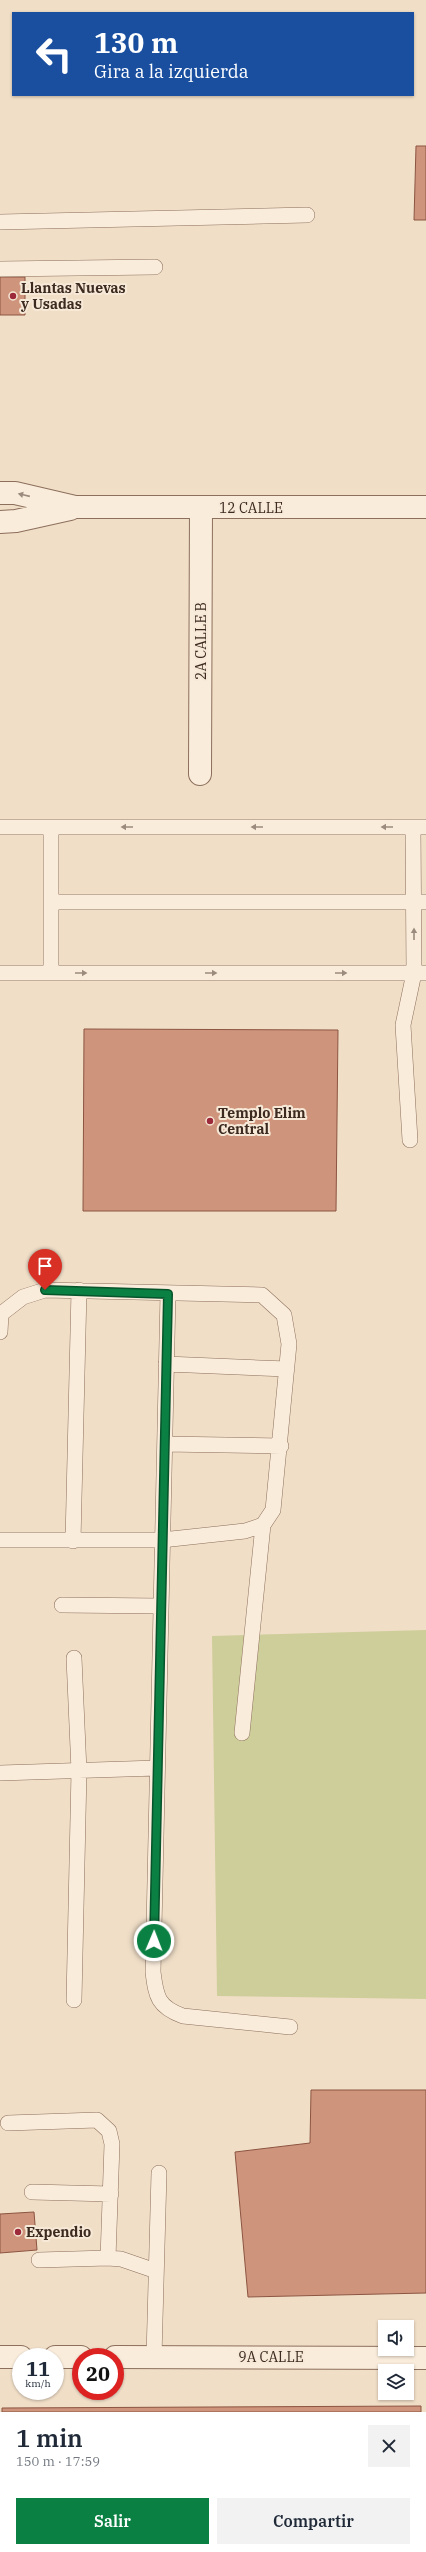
<!DOCTYPE html>
<html lang="es">
<meta charset="utf-8">
<style>
body{margin:0;font-family:"IBM Plex Serif",serif;background:#f2f2f3;color:#1f2937;height:100vh;display:flex;flex-direction:column;font-size:15px;white-space:nowrap}
*{box-sizing:border-box;margin:0}
p{font-size:13px;color:#747a83}
.icon{flex:none;width:22px;height:22px;fill:none;stroke:currentColor;stroke-width:2;stroke-linecap:round;stroke-linejoin:round}
.map{position:relative;height:2412px;overflow:hidden}
.details{display:flex;flex-direction:column;background:#fff;flex:1}
.details>*{flex:none}
.hud{position:absolute;left:12px;top:12px;width:402px;height:84px;border-radius:0px;box-shadow:0 1px 3px #0004;background:#1a4fa0;color:#fff;overflow:hidden}
.controls{position:absolute;left:378px;top:2320px;display:grid;gap:8px}
.controls a{display:grid;place-items:center;width:36px;height:36px;border-radius:0px;background:#fff;box-shadow:0 1px 3px #0004;font-size:20px}
.speed{position:absolute;left:12px;top:2348px;display:flex;gap:8px;font-size:20px;font-weight:700;text-align:center}
.speed>*{display:grid;place-content:center;width:52px;height:52px;border-radius:50%;background:#fff;box-shadow:0 1px 3px #0004;line-height:1}
.speed small{font-size:10px;font-weight:400}
.speed .limit{border:6px solid #d22;background:#fff;color:#111}
.pin{position:absolute;display:grid;place-items:center;width:34px;height:34px;color:#fff;margin:-41px -17px;border-radius:50% 50% 50% 0;rotate:-45deg;box-shadow:0 0 4px #0007}
.pin .icon{rotate:45deg}
.me{position:absolute;width:44px;margin:-22px;rotate:1deg;stroke-linejoin:round;filter:drop-shadow(0 0 3px #0008)}
.turn{display:flex;align-items:center;gap:14px;height:84px;padding:0 16px;font-size:18px}
.turn .icon{width:52px;height:52px;stroke-width:2.5}
.turn b{display:block;font-size:28px;line-height:34px}
.round{display:grid;place-items:center;flex:none;width:42px;height:42px;border-radius:0px;background:#f2f2f3}
.head{display:flex;align-items:center;justify-content:space-between;height:68px;padding:0 16px}
h1{font-size:24px;font-weight:600;line-height:30px}
.primary-button{display:flex;gap:8px;margin-top:auto;padding:8px 16px}
.primary-button a{flex:1;height:46px;border-radius:0px;background:#0b8043;color:#fff;font-size:16px;font-weight:600;line-height:46px;text-align:center}
.primary-button a+a{background:#f2f2f3;color:#1f2937}
.map>svg:first-child{display:block}
.green{fill:#cece9a}
.building{fill:#ce947c;stroke:#8c5541}
.lines{fill:none;stroke-linecap:round;stroke-linejoin:round}
.service-casing{stroke:#8c6f5c;stroke-width:16}
.minor-casing{stroke:#8c6f5c;stroke-width:24}
.service{stroke:#faecdb;stroke-width:15}
.minor{stroke:#faecdb;stroke-width:22}
.oneway{fill:#9b8b7e}
.route-casing{stroke:#07532c;stroke-width:10}
.route{stroke:#0b8043;stroke-width:7}
.poi-dot{fill:#9c2a3a;stroke:#f7e9d7;stroke-width:1.5}
.labels{text-anchor:middle;stroke-width:4;stroke-linejoin:round;paint-order:stroke}
.poi-label{font-size:14px;font-weight:bold;fill:#3c2a20;stroke:#f7e9d7;text-anchor:start}
.street-label{font-size:14px;fill:#3c2a20;stroke:#f7e9d7}
</style>
<div class="map">
<svg width="426" height="2412" viewBox="0 0 426 2412">
<rect width="100%" height="100%" fill="#f0dec7"/>
<path class="green" d="M426,1630V1999L217,1996L212,1636Z"/>
<path class="building" d="M416,146H426V220H414Z
M0,277H25V315H0Z
M84,1029L338,1030L336,1211H83Z
M311,2090H426V2293L248,2297L235,2152L310,2143Z
M34,2212L37,2250L0,2253V2214Z
M421,2406V2412H2V2408Z"/>
<g class="lines">
<defs>
<path id="service" d="M0,222L307,215
M0,269L155,267
M0,827H426
M51,827V973
M51,902H426
M0,973H426
M410,1140L403,1025L414,973L413,827
M168,1294L153,1972C156,1997 158,2007 183,2016L290,2027
M0,1332L1,1314L23,1297L45,1290L262,1295L284,1315L289,1344L273,1510L263,1525L245,1531L162,1540H0
M166,1364L287,1369
M165,1444L281,1446
M73,1541L79,1290
M62,1605L160,1606
M74,1658L79,1771L74,2000
M242,1733L263,1525
M0,1773L157,1768
M8,2123L97,2120L109,2131L112,2144L108,2258
M32,2192L111,2194
M39,2260L108,2258L121,2259L156,2271
M154,2357L159,2173"/>
<path id="minor" d="M0,493H15L75,507H426
M0,522L16,521L70,509
M200,774L201,508
M0,2357H21
M55,2357H81
M115,2357L426,2358"/>
</defs>
<use href="#service" class="service-casing"/>
<use href="#minor" class="minor-casing"/>
<use href="#service" class="service"/>
<use href="#minor" class="minor"/>
</g>
<defs><path id="oneway-solid" d="M-6-.8H1V-3.2L6.5 0L1 3.2V.8H-6Z"/></defs>
<g class="oneway">
<use href="#oneway-solid" transform="translate(24 495) rotate(-167)"/>
<use href="#oneway-solid" transform="translate(127 827) rotate(-180)"/>
<use href="#oneway-solid" transform="translate(257 827) rotate(-180)"/>
<use href="#oneway-solid" transform="translate(387 827) rotate(-180)"/>
<use href="#oneway-solid" transform="translate(414 934) rotate(-90)"/>
<use href="#oneway-solid" transform="translate(81 973)"/>
<use href="#oneway-solid" transform="translate(211 973)"/>
<use href="#oneway-solid" transform="translate(341 973)"/>
</g>
<g class="lines">
<defs>
<path id="route" d="M45,1290L168,1294L154,1941"/>
</defs>
<use href="#route" class="route-casing"/>
<use href="#route" class="route"/>
</g>
<g class="poi-dot">
<circle cx="13" cy="296" r="4"/>
<circle cx="210" cy="1121" r="4"/>
<circle cx="18" cy="2232" r="4"/>
</g>
<g class="labels">
<g class="poi-label">
<text x="21" y="293">Llantas Nuevas<tspan x="21" dy="16">y Usadas</tspan></text>
<text x="218" y="1118">Templo Elim<tspan x="218" dy="16">Central</tspan></text>
<text x="26" y="2237">Expendio</text>
</g>
<g class="street-label">
<text x="251" y="513">12 CALLE</text>
<text transform="translate(201 641) rotate(-90)" y="5">2A CALLE B</text>
<text x="271" y="2362">9A CALLE</text>
</g>
</g>
</svg>
<div class="controls">
<a><svg class="icon" aria-label="sound" viewBox="0 0 24 24"><path d="M4 9h4l5-4v14l-5-4H4zM17 9q2 3 0 6"/></svg></a>
<a><svg class="icon" aria-label="layers" viewBox="0 0 24 24"><path d="M12 4l9 5-9 5-9-5zM3 14l9 5 9-5"/></svg></a>
</div>
<div class="speed"><div>11<small>km/h</small></div><div class="limit">20</div></div>
<div class="pin" style="left:45px;top:1290px;background:#d93025"><svg class="icon" aria-label="arrive" viewBox="0 0 24 24"><path d="M6 21V4h12l-3 4 3 4H6"/></svg></div>
<svg class="me" style="left:154px;top:1941px" viewBox="-20 -20 40 40"><circle r="17" fill="#0b8043" stroke="#fff" stroke-width="3"/><path d="M0-11L8 9 0 5-8 9z" fill="#fff"/></svg>
<div class="hud">
<div class="turn"><svg class="icon" aria-label="left" viewBox="0 0 24 24"><path d="M17 20v-9H6M10 6l-5 5 5 5"/></svg><div><b>130 m</b>Gira a la izquierda</div></div>
</div>
</div>
<section class="details">
<div class="head"><div><h1>1 min</h1><p>150 m · 17:59</p></div><a class="round"><svg class="icon" aria-label="close" viewBox="0 0 24 24"><path d="M6 6l12 12M18 6L6 18"/></svg></a></div>
<div class="primary-button"><a>Salir</a><a>Compartir</a></div>
</section>
